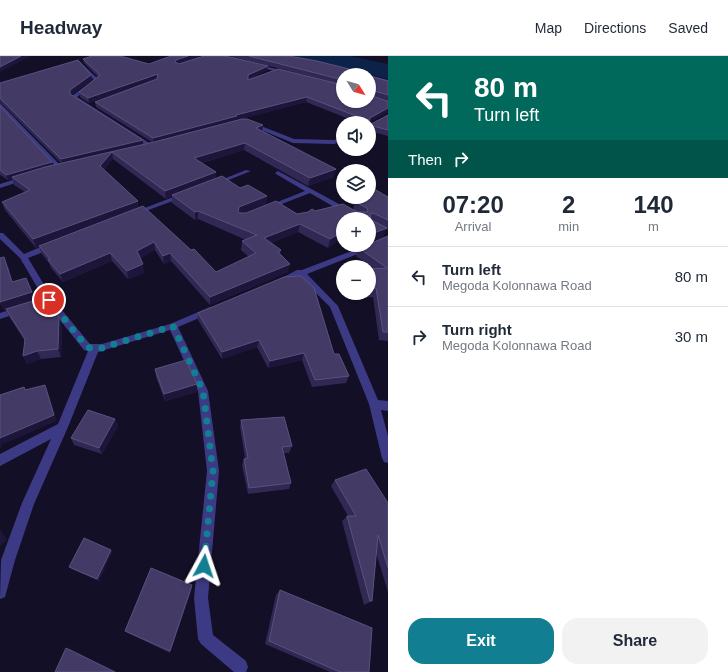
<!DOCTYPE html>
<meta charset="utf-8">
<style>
body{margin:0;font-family:Arial,sans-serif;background:#f2f2f3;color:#1f2937;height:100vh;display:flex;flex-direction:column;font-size:15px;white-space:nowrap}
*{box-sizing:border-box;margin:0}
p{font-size:13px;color:#747a83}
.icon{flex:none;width:22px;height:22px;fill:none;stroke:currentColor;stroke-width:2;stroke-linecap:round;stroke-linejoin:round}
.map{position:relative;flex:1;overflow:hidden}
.drawer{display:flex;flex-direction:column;background:#fff;width:340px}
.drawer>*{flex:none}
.guide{background:#00695c;color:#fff;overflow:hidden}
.needle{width:26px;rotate:127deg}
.tools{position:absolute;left:336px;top:12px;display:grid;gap:8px}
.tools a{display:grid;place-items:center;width:40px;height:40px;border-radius:50%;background:#fff;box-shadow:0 1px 3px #0004;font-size:20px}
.pin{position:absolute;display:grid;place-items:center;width:34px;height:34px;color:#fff;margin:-17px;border:2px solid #fff;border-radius:50%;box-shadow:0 1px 4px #0007}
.me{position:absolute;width:44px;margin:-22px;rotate:5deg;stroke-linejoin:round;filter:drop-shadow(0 0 3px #0008)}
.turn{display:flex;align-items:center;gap:14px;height:84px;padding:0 20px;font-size:18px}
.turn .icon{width:52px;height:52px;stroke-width:2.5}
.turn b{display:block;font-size:28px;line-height:34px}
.then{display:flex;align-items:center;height:38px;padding:0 20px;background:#0003;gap:8px;font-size:15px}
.eta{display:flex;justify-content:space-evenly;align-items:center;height:68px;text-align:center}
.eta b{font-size:24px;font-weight:700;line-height:28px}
.cta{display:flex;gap:8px;margin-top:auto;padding:8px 20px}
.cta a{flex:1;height:46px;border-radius:16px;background:#117e91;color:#fff;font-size:16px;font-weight:700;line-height:46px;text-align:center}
.cta a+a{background:#f2f2f3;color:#1f2937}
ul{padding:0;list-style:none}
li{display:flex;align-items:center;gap:12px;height:60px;padding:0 20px;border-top:1px solid #e0e1e3}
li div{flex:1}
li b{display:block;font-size:15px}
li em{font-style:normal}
header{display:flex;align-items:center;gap:24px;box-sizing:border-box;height:56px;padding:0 20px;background:#fff;border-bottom:1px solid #e0e1e3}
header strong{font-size:19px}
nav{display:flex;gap:22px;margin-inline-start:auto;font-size:14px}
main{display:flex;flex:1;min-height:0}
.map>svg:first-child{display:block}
.water{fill:#0c2248}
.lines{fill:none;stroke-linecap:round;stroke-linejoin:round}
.minor{fill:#3d3a85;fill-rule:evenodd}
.wall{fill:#312854;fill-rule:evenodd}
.shaded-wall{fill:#1d163a}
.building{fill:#433a66;stroke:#5a527e}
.route{stroke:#117e91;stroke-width:7;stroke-dasharray:0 12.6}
</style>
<header>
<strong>Headway</strong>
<nav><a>Map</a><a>Directions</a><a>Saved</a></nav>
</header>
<main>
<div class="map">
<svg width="388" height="616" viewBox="0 0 388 616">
<rect width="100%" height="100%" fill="#130f26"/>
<path class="water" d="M291,0H350L388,8V23Z"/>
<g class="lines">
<path class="minor" d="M78,4L99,24L77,41L154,90V92H150L72,42V40L94,24L77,6Z
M256,8L288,16L289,17L287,18L255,10Z
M368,19H369L388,24V26L369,21Z
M0,47L63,112V114H59L0,51Z
M251,66L294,83L334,84L343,81V85L334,88L293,87L249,69L248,68Z
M246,114L251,115L216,129L211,128Z
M278,115L363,161L364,163H355L310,137L269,153H265V151L305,135L276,118L275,117Z
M26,120L28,121V123L0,132V128Z
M184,137L187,139L186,140L135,159L129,158Z
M0,177H3L24,198L50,187H56V191L28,202L52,242L90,288H102L170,268L210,251L214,254L213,256L178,271L208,335L219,415L208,542L213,579L246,605L248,611L246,616H234L201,588L198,583L194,542L207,415L198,335L170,274L98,296L68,371L34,448L15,504L5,541L0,543L1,504L22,447L51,383L0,410V398L58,368L88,295L84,294L47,248L0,263V257L44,243L20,202L0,183Z
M388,181V186L307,218L338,250L378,344L388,345V355L381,354L388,380V407L384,406L382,402L369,348L330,251L300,221L278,229L274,226L297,214H302Z"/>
</g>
<path class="wall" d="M200,0L179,8L267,14L248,24L343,45L369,20L388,25V44L369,39L388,45V56L369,66L371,68L388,59V80L369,75V67H359L306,46L237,64V65L262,75L334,121L308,130L244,94L202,107L216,123L240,132L267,140L266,148L242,157L297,158L315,155L353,154L354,149L340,142L343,134V141H388V174L386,173L383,181L369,186V163H343V189H361L348,194L337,185L328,192L298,176L271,187L281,194L280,198L288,216L210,249L171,205L164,208L155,194L140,202L144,217L128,223L112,205L63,226L51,212L49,207L42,198L39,191L36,192L5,154L2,146L25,136L14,129L12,123L8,124L0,119V50L53,109L61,107L0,46V27L91,19L92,24L71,39L143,84V88L152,86L96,51L95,46L147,27L89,47L80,41L79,36L98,21L84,7L83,3L149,8ZM113,103L166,143L172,140V147L195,164L198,163L246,184L242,185L241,194L249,201L216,216L191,194L138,152L104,114Z
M230,0H289L353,14V16L343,19V29L238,2Z
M388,180V285L379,284L373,241L347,243L344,237H369V213H374L356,200L359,192Z
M0,202L8,210L13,226L26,222L40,255L62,270L61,301L41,303L27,308L23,300L25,285L10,262L6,254H4L0,247Z
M343,215V235L337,224L340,216Z
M198,257L334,298L349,320L346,327L312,331L302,304L268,312L257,291L222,303L198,264Z
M155,313L197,336L165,345L156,321Z
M115,363L118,370L102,398L74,389L71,382Z
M241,364L292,390L289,397H283L291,427L289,433L248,438L242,409L244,403L245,402L240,371Z
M335,424L388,447V536L376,497L372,545L364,549L342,465L347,460H348L331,430Z
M111,494L112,496L99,525L72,513L69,511Z
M192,533L170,597L128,577L125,575Z
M280,534L369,616H330L265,588L276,539Z"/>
<path class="shaded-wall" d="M21,0H31L0,16V11Z
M188,0H200L176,9L175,6L176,4Z
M268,10L267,14L247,24L248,19Z
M158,18V23L89,47L88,42Z
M91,19L92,24L71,39L70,38V34Z
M307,41L306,46L237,64V65L153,87V82L236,59Z
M388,52V56L369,66L370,62Z
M263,69L262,77L256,72Z
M143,84V89L112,96L113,103L101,118L62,108L61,103Z
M245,87L244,94L194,109V102Z
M52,106L53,111L12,121V123L8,124L6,119Z
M336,113L334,121L308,130L310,122Z
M216,116V124L172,139V140L166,143L165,135Z
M267,140L266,148L238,159V164L239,151Z
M138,145L139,153L36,192L33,183Z
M198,155V163L195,164V156Z
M300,168L298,176L263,190L264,182Z
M387,172L383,181L369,186V179Z
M340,177L337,185L328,192L330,183Z
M154,186L155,194L138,204L137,195Z
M350,189H361L348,194Z
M110,197L112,205L63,226L60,218Z
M170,197L171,205L164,208L163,200Z
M4,201L8,210L16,234L12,226Z
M143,208L144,217L128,223L127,215Z
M290,208L288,216L210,249V241Z
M32,236L35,244L4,254L0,246Z
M59,261L62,270L61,301L58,293Z
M259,284L257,291L222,303V296Z
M37,295L41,303L27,308L23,300Z
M304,297L302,304L268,312L270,305Z
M197,328V336L165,345L164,338Z
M45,329L48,336L57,365L1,389V392L0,393V382Z
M115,363L118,370L102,398L99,392Z
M0,473L7,484L0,490Z
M111,494L112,496L99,525L97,523Z
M192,529V533L170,597V595Z
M66,592L73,594L117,616H115Z"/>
<path class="building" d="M0,0H21L0,11Z
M92,0H120L149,8L171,0H188L176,4L175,6L179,8L204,0H222L230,1L268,10L248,19V24L278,13L343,29V45H369V36V39L388,45V52L370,62L369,65L307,41L236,59L237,60L153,82L95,46L157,23L158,18L88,42L79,36L100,19L83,3Z
M249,0H289L317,5L353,14L351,16L364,19H343V24Z
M78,4L91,19L70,34V38L143,84L61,103L0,42V27Z
M369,20L388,25V39L371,34L369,35Z
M0,50L52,106L6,119L0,114Z
M388,59V74L369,69V67H368L369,66L371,68Z
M242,63H247L263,69L256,72L336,113L310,122L245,87L194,102L216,116L165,135L112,96L100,110L138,145L33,183L2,146L30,134L12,121L45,111L154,86Z
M222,120L240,132L248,129L267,140L239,151L238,156L240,157H246L276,145L297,158L308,156L312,153L315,155L343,148L357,156H367L368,155L367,152L355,146L362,144L356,141H369V130L388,141V164L373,157L370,158L371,164L387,172L369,179V163H343V179L340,177L330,183L300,168L264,182L281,194L278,196L290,208L210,241L170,197L163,200L154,186L137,195L143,208L127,215L110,197L60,218L48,204L50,203L39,190L143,150L191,194L194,193L216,216L256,197L242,185L257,179L198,155L195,156L172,139Z
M388,180V276H383L376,232L369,233V213L387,212L359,192L366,189H369V188Z
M4,201L12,226L26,222L32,236L0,246V202Z
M343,215V221L340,216Z
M301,220L314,232L334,298H339L349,320L315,324L304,297L270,305L259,284L222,296L198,257L284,221Z
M36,244L40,255L51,251L59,261L58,293L37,295L23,300L25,283L6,253Z
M186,304L197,328L164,338L155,313Z
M45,329L54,359L0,382V339L24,331L25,334Z
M88,354L115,363L99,392L71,382Z
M284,361L292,390L282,391L291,427L249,432L244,403L248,402L241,364Z
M366,413L388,447V512L378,479L372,545H370L347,460H356L335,424Z
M84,482L111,494L97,523L69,511Z
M151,512L192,529L170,595L125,575Z
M280,534L372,572L369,616H340L269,585Z
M66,592L115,616H55Z"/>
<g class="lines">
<path class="route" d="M49,244L87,291L94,293L102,292L173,270L203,335L213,415L204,510"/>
</g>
</svg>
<div class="tools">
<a><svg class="needle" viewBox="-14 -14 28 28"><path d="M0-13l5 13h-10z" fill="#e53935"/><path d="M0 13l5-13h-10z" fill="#747a83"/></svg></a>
<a><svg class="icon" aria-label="sound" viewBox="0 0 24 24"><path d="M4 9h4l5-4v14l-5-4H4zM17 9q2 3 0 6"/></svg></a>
<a><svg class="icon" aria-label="layers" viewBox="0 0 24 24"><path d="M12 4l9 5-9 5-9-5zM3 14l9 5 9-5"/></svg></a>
<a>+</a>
<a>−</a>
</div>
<div class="pin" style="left:49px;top:244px;background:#d93025"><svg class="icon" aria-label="arrive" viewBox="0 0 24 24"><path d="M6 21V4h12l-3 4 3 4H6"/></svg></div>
<svg class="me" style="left:204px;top:510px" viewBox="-20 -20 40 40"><path d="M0-17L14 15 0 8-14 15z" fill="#117e91" stroke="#fff" stroke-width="4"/></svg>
</div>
<section class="drawer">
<div class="guide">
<div class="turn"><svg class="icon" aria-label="left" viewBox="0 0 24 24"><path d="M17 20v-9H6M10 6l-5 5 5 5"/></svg><div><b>80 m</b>Turn left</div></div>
<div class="then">Then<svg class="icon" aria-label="right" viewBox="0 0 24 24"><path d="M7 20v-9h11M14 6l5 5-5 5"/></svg></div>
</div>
<div class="eta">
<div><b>07:20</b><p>Arrival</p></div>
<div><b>2</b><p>min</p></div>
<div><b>140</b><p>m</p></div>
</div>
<ul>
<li><svg class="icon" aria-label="left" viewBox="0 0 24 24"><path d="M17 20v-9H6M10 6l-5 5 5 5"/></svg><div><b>Turn left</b><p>Megoda Kolonnawa Road</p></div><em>80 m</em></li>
<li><svg class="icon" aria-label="right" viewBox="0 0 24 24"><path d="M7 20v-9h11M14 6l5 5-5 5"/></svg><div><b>Turn right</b><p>Megoda Kolonnawa Road</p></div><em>30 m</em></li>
</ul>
<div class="cta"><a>Exit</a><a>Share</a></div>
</section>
</main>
